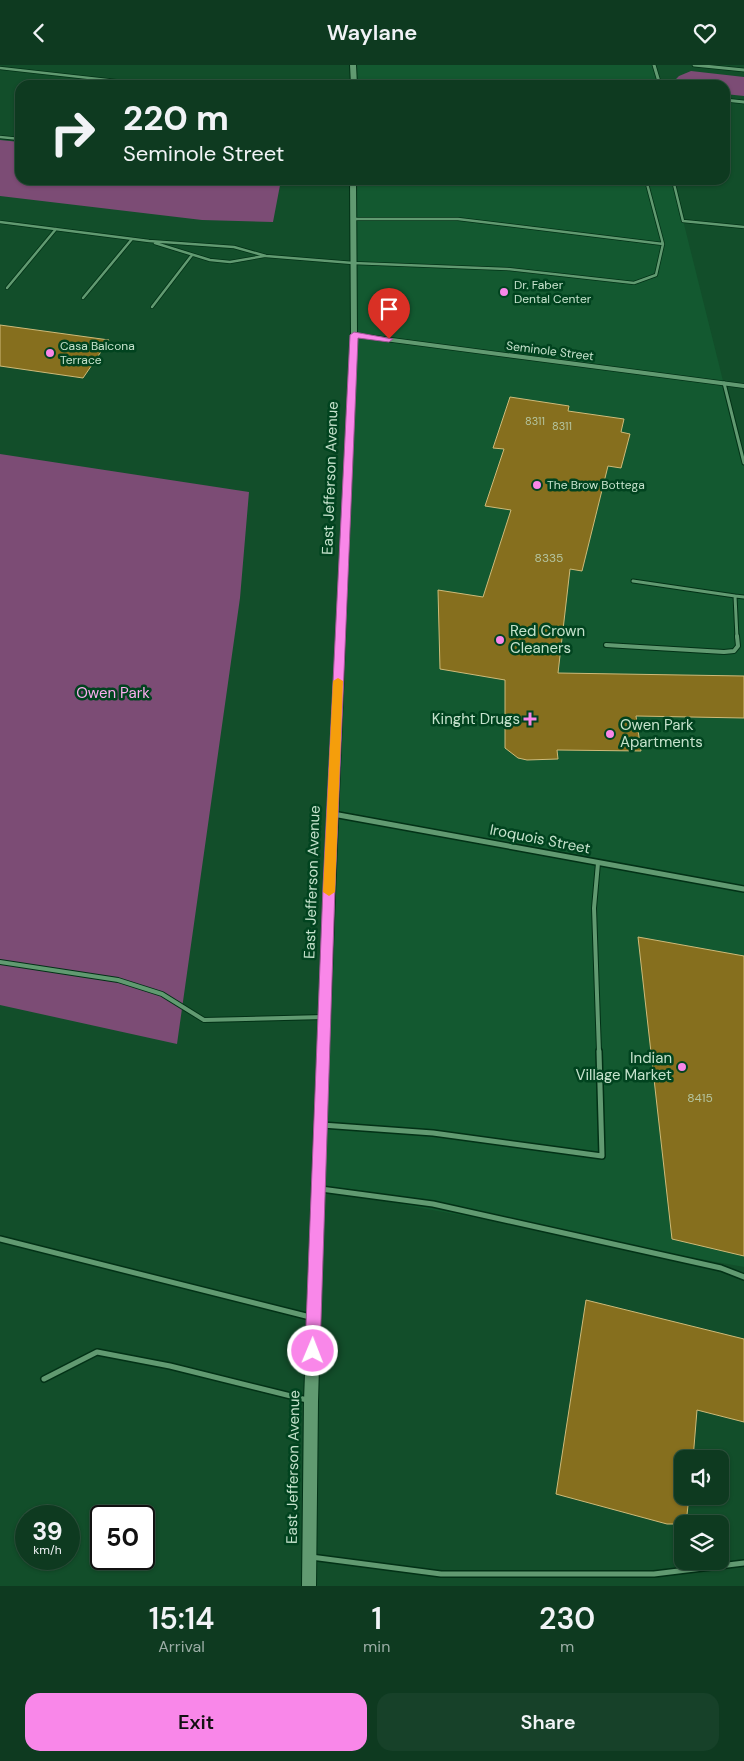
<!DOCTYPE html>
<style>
body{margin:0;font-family:"DM Sans",sans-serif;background:#174129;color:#f1f3f6;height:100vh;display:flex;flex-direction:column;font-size:19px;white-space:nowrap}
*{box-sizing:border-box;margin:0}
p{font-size:16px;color:#9bada5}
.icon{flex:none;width:28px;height:28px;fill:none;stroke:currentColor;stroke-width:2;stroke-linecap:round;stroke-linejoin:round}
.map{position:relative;height:1521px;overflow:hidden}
.details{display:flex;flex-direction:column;background:#0e3a20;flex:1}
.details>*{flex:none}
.hud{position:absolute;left:15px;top:15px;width:715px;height:105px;border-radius:15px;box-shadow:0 1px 4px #0004,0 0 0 1px #2e543e;background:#0e3a20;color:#f1f3f6;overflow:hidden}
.buttons{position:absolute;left:674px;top:1385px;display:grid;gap:10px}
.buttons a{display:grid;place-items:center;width:55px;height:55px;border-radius:10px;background:#0e3a20;box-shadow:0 1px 4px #0004,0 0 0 1px #2e543e;font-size:25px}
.speed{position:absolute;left:15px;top:1440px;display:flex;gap:10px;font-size:25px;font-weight:700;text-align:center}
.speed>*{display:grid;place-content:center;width:65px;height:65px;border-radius:50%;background:#0e3a20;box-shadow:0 1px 4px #0004,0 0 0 1px #2e543e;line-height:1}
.speed small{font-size:12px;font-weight:400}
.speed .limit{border:2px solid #111;border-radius:8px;background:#fff;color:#111}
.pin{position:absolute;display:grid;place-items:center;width:42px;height:42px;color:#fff;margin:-51px -21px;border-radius:50% 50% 50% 0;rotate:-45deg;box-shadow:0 0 5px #0007}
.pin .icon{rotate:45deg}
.me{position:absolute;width:55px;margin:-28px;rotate:1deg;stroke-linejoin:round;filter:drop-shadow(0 0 4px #0008)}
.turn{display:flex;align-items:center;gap:18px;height:105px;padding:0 25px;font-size:22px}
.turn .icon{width:65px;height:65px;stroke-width:2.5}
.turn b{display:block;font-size:35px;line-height:42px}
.eta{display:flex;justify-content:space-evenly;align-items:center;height:85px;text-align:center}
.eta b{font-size:30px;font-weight:600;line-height:35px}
.cta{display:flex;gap:10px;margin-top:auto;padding:10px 25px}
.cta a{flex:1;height:58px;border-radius:15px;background:#f987e9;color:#111;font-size:20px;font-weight:600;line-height:58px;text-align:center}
.cta a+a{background:#174129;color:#f1f3f6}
header{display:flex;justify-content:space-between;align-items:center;height:65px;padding:0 25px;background:#0e3a20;font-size:22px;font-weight:600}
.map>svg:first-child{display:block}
.built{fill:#135930}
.green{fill:#7c4c75}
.building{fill:#866f1e;stroke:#ceba79}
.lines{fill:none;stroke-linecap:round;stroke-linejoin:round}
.service-far3-casing{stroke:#023116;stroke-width:4}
.service-far2-casing{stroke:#023116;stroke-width:5}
.service-far1-casing{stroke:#023116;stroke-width:6}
.service-casing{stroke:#023116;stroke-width:8}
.minor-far2-casing{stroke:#023116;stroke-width:4.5}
.minor-far1-casing{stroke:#023116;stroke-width:5.5}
.minor-casing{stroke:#023116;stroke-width:8}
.secondary-casing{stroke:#023116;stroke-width:2}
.service-far3{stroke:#619a71;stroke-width:2.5}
.service-far2{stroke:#619a71;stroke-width:3}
.service-far1{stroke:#619a71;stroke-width:4}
.service{stroke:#619a71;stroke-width:5}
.minor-far2{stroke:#619a71;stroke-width:3}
.minor-far1{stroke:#619a71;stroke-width:4}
.minor{stroke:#619a71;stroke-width:5}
.secondary{fill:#619a71;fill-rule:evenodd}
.route{fill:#f987e9;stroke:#a25897}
.slow{fill:#f59e0b}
.poi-dot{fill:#f987e9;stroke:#01431f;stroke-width:2}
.labels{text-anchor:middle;stroke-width:5;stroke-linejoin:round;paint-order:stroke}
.far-number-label{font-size:11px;fill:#b5c5a0}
.far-poi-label{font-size:12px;fill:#c5e2cc;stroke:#01431f;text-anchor:start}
.far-street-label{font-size:12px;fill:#c5e2cc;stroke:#01431f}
.number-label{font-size:12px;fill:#b5c5a0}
.street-label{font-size:15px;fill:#c5e2cc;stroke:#01431f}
.poi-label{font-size:15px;fill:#c5e2cc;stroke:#01431f;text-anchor:start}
.park-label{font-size:15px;fill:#fcadef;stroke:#01431f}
</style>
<header><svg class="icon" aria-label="back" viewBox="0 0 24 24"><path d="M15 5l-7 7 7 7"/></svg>Waylane<svg class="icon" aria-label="heart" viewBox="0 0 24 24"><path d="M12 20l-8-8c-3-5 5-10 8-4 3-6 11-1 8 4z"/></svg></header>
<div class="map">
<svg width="744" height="1521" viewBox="0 0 744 1521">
<rect width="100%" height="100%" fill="#124e2a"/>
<path class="built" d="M354,0H654L658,18V20H354Z
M353,115H673L744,400V1202L318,1124L354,270Z"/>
<path class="green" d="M691,6L744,12V31L725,29V20H683L676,14L679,11Z
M0,75L20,77V115H281L273,157L202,155L0,131Z
M0,389L249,427L240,533L177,979L0,940Z"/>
<path class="building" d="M0,260L109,275L83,313L0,301Z
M510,332L569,341L568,346L624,354L621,367L630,369L621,403L608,401L582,506L570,504L558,608L744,611V653L636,651L641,686L557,685L558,694L527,695L518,693L505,683V615L440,604L438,525L483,532L511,445L485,441L504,384L493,383Z
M638,872L744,891V1191L672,1174Z
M586,1235L744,1274V1357L697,1345L693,1394H682V1431H689L686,1459H667L556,1429Z"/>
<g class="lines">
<defs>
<path id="service-far3" d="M0,3L152,20
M0,72L20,74
M646,115L663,179
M673,115L683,156L744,162
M0,157L149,176L234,182L266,191L353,198L507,204L634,218L656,210L663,179L458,154H353
M155,178L210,195L230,197L264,191
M7,223L56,164
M83,233L132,174
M152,242L192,190"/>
<path id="service-far2" d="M724,318L744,398
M633,516L735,531
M737,573L735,531L744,532"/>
<path id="service-far1" d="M606,580L724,587L734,586L738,581L737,571
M598,798L594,843L599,987
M0,897L118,915L162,929L204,955L324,952"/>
<path id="service" d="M322,1060L433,1068L602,1091L599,986
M321,1124L433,1139L721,1203L744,1212
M0,1174L310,1252
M44,1314L97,1287L170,1301L307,1335
M311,1492L441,1509H654L744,1498"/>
<path id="minor-far2" d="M654,0L660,20
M694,0L744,5
M725,35L744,37"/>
<path id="minor-far1" d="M354,270L744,321"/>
<path id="minor" d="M333,749L744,824"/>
<path id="secondary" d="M350,0H356L357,20H351Z
M350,115H356L357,270L326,1060L318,1336L316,1521H302L304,1336L314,1060L351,270Z"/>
</defs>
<use href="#service-far3" class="service-far3-casing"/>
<use href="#service-far2" class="service-far2-casing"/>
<use href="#service-far1" class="service-far1-casing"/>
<use href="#service" class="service-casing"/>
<use href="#minor-far2" class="minor-far2-casing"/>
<use href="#minor-far1" class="minor-far1-casing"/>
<use href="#minor" class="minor-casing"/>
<use href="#secondary" class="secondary-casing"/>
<use href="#service-far3" class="service-far3"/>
<use href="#service-far2" class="service-far2"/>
<use href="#service-far1" class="service-far1"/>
<use href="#service" class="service"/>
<use href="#minor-far2" class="minor-far2"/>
<use href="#minor-far1" class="minor-far1"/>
<use href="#minor" class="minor"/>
<use href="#secondary" class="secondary"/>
</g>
<path class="route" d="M354,267L393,274L389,277L358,273L335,822L320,1286L318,1292L313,1294L307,1292L305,1286L323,822L350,270Z"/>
<path class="slow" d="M338,613L343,616L335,827L329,831L323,827L333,616Z"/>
<g class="poi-dot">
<circle cx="504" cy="227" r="5"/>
<circle cx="50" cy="288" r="5"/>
<circle cx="537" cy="420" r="5"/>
<circle cx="500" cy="575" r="5"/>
<path d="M527.5 646.5h5v5h5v5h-5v5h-5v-5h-5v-5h5z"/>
<circle cx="610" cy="669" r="5"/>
<circle cx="682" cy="1002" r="5"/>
</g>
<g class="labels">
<g class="far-number-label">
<text x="535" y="360">8311</text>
<text x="562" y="365">8311</text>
</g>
<g class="far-poi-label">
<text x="514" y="224">Dr. Faber<tspan x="514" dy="14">Dental Center</tspan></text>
<text x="60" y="285">Casa Balcona<tspan x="60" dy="14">Terrace</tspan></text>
<text x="547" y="424">The Brow Bottega</text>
</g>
<g class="far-street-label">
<text transform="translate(550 286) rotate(7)" y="4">Seminole Street</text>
</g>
<g class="number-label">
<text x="549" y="497">8335</text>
<text x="700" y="1037">8415</text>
</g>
<g class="street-label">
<text transform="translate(330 413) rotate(-88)" y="5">East Jefferson Avenue</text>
<text transform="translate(540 774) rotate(11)" y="5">Iroquois Street</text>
<text transform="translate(312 817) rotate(-88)" y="5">East Jefferson Avenue</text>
<text transform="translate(293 1402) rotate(-89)" y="5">East Jefferson Avenue</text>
</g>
<g class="poi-label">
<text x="510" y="571">Red Crown<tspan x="510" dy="17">Cleaners</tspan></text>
<text x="520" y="659" text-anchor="end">Kinght Drugs</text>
<text x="620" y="665">Owen Park<tspan x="620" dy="17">Apartments</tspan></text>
<text x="672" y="998" text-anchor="end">Indian<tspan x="672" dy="17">Village Market</tspan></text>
</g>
<g class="park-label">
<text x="113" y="633">Owen Park</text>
</g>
</g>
</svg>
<div class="buttons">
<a><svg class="icon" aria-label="sound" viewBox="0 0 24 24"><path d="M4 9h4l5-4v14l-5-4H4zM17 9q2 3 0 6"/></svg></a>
<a><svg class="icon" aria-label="layers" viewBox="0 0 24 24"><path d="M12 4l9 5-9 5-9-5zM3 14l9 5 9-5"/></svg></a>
</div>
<div class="speed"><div>39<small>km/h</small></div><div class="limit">50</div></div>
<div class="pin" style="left:389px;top:274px;background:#d93025"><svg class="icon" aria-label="arrive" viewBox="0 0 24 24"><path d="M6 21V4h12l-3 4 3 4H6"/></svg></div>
<svg class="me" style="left:313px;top:1286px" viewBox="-20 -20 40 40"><circle r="17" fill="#f987e9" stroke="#fff" stroke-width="3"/><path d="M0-11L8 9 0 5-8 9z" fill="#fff"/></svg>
<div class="hud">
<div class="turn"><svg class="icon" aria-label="right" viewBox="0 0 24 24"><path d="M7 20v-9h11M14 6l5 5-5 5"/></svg><div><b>220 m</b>Seminole Street</div></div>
</div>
</div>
<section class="details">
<div class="eta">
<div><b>15:14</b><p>Arrival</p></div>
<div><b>1</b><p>min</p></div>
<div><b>230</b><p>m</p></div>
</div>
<div class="cta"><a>Exit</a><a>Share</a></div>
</section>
